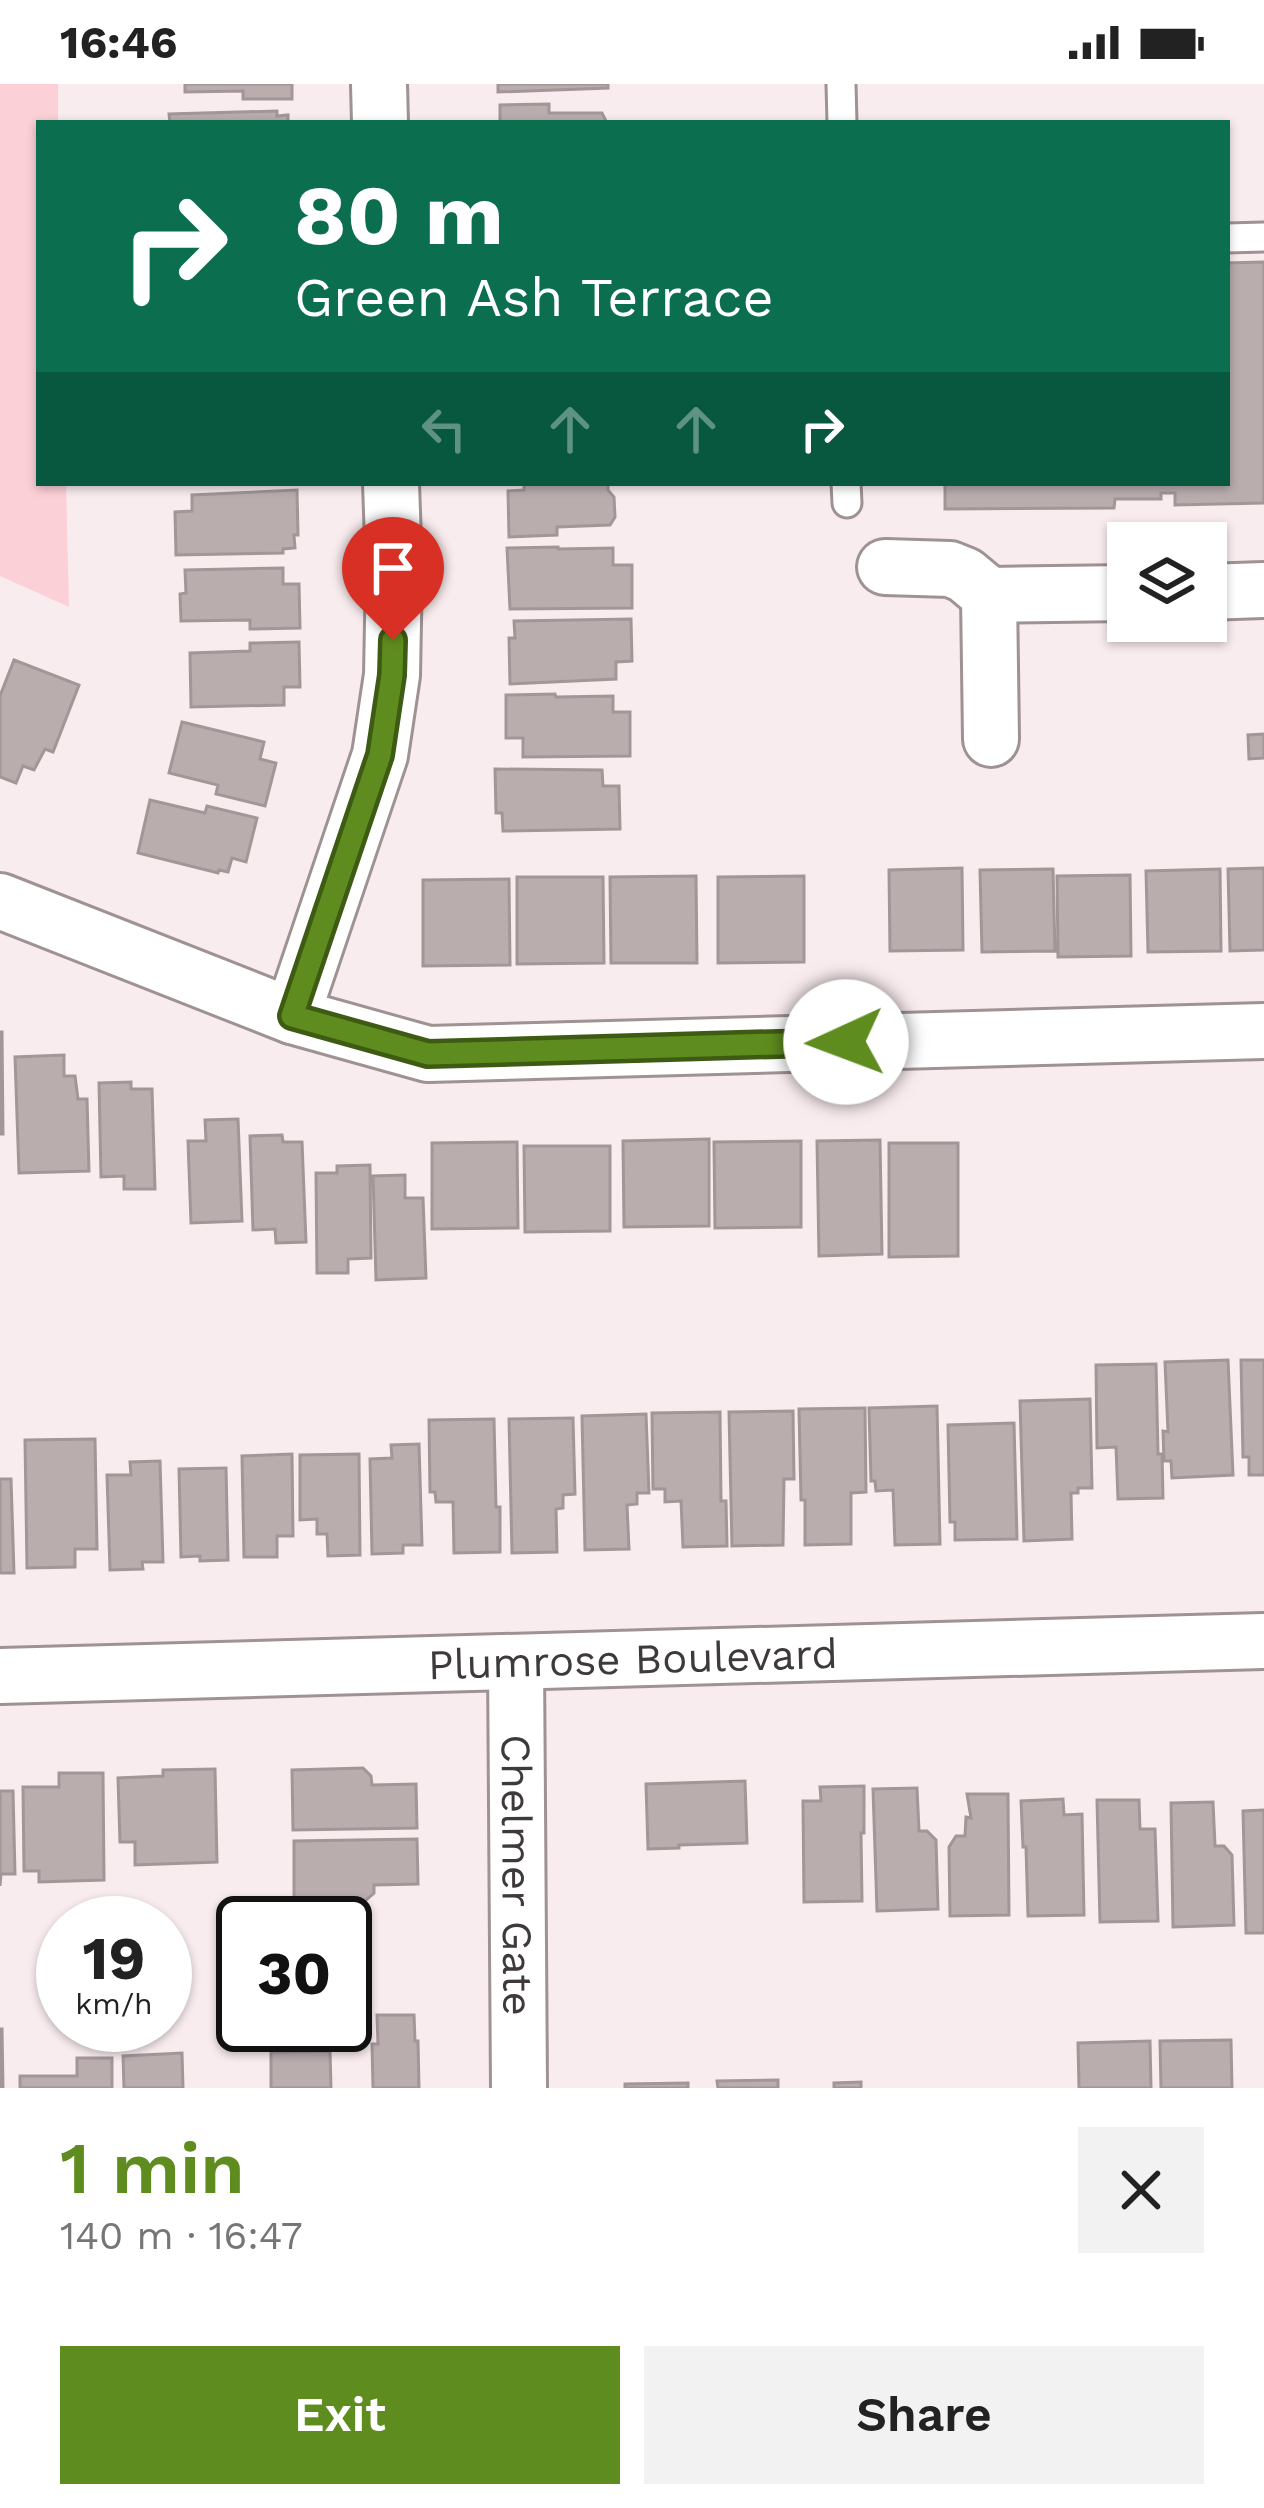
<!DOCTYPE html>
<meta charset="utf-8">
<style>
body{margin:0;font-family:"Work Sans",sans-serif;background:#f2f2f2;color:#222;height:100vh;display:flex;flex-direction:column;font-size:45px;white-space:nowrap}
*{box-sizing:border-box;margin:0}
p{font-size:39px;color:#767676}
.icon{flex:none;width:66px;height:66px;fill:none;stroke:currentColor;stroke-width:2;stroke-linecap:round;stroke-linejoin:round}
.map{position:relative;height:2004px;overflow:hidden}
.sheet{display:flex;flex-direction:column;background:#fff;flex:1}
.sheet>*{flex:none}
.banner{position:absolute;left:36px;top:36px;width:1194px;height:366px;border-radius:0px;box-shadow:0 3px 9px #0004;background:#0b6e4f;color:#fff;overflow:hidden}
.tools{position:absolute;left:1107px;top:438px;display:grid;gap:24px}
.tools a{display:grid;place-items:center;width:120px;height:120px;border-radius:0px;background:#fff;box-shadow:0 3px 9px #0004;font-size:60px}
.speed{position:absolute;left:36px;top:1812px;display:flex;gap:24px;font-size:60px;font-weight:700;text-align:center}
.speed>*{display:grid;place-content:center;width:156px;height:156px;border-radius:50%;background:#fff;box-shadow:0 3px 9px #0004;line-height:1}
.speed small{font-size:30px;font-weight:400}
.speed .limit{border:6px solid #111;border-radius:18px;background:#fff;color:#111}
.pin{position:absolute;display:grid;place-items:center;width:102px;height:102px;color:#fff;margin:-123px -51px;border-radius:50% 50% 50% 0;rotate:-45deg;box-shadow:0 0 12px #0007}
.pin .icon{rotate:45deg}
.me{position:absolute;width:132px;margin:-66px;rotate:268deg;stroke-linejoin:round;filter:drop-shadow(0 0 9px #0008)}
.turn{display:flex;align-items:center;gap:42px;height:252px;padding:0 60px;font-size:54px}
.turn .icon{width:156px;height:156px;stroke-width:2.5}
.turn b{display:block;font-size:84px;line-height:102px}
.lanes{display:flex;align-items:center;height:114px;padding:0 60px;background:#0003;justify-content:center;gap:60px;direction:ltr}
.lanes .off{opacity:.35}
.round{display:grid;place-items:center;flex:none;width:126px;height:126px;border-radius:0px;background:#f2f2f2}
.headline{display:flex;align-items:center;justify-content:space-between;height:204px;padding:0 60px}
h1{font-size:72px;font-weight:600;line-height:90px;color:#5f8c1e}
.primary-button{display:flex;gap:24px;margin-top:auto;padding:24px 60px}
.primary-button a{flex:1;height:138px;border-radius:0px;background:#5f8c1e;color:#fff;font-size:48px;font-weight:600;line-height:138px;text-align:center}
.primary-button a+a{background:#f2f2f2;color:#222}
.status{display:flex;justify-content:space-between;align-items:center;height:84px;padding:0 60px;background:#fff;direction:ltr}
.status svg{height:33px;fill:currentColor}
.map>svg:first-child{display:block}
.green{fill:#fcd0d7}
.building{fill:#b9adae;stroke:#a29697;stroke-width:3}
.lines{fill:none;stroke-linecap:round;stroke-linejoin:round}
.service-casing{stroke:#9e9293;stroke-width:33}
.minor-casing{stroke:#9e9293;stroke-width:60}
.service{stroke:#fff;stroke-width:27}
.minor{stroke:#fff;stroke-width:54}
.route-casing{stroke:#3e5b14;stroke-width:30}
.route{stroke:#5f8c1e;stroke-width:21}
.labels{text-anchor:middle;stroke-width:10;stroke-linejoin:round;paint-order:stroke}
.street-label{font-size:42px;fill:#3e393a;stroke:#fffcfc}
</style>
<div class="status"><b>16:46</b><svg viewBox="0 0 49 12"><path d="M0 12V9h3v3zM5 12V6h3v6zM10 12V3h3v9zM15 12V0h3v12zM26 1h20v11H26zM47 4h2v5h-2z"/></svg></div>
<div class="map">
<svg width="1264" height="2004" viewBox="0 0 1264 2004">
<rect width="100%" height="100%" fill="#f9ecee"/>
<path class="green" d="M0,0H58V39H39V399H66L69,523L0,492Z"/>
<path class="building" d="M185,0H292V15H243V7L185,8Z
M498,0H608V4L498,8Z
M549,20V29H602L607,39H500V21Z
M277,27V32L288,31V39H170L169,30Z
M1264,178V419L1175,421V409H1161V415H1115L1114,424L945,425V399H1227V179Z
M524,399H608V406L614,413L615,433L610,441L557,443V451L509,453L508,407L524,406Z
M297,406L298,451H294L295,464L283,465V469L176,471L175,428L192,427V411Z
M558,463V465L613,464V481H632V524L510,525L507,464Z
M283,484V500H299L300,544L250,545V536L181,537L180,510L186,509L185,486Z
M631,535L632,577L616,578V595L510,600L509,554H515L514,537Z
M299,558L300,603H284V621L191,623L190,569L250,567V559Z
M14,576L79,601L53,668L45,665L34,686L23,682L16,699L0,693V612Z
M555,610L556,613L613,612V628H630V672L523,673V654H506V611Z
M182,638L264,658L260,675L276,679L265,722L216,710L218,701L169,689Z
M1264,650V674L1249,675L1248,651Z
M495,685L602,686L603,702H619L620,745L503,747L502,729H496Z
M150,716L205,729L207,722L257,734L246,778L232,774L228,788L219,786L218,789L138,769Z
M962,784L963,866L890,867L889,786Z
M1264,784V866L1230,867L1228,785Z
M1053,785L1055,867L982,868L980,786Z
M1220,785L1221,867L1148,868L1146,787Z
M1130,791L1131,872L1058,873L1057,792Z
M696,792L697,879H611L610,793Z
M804,792V878L718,879V793Z
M517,793H603L604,879L517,880Z
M509,795L510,881L423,882V796Z
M0,948H2L3,1050H0Z
M64,971V992H75L78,1015H87L89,1087L19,1089L15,973Z
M131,998V1005H152L155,1105H124V1092L101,1093L99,999Z
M238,1035L242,1137L191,1139L188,1057H206L205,1036Z
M282,1051L283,1058H302L306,1158L276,1159L275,1145L253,1146L250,1052Z
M709,1055V1142L624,1143L623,1057Z
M880,1056L882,1170L819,1172L817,1057Z
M801,1057V1143L715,1144L714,1058Z
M517,1058L518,1144L432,1145V1059Z
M889,1059H958V1172L889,1173Z
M524,1062H610V1147L525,1148Z
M370,1081L371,1174L348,1175V1189H317L316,1089H337V1082Z
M405,1091V1114H423L426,1194L376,1196L373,1092Z
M1228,1276L1233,1391L1172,1394L1171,1377H1164L1163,1347L1168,1348L1165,1278Z
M1241,1276H1264V1391H1249V1373H1243Z
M1156,1280L1158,1370H1162L1163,1414L1118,1415L1116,1363L1097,1364L1096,1281Z
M1090,1315L1092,1404H1078V1409H1071L1072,1455L1024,1457L1020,1317Z
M937,1322L940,1460L895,1461L893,1406L876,1407L875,1397H871L869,1324Z
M865,1324L866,1408L851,1409V1460L805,1461V1416H801L799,1325Z
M793,1327L794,1395H784L783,1461L732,1462L729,1328Z
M720,1328L721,1417H726L727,1462L683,1463L681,1417L665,1418V1405H653L652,1329Z
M646,1330L649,1409H637V1420L627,1421L629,1465L585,1466L582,1332Z
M573,1334L575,1410L563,1411V1424L556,1425L557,1468L512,1469L509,1335Z
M494,1335L496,1423H500V1468L454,1469L453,1418H436L435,1408H430L429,1336Z
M1014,1339L1017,1455L955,1456V1438H950L948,1341Z
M95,1355L97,1465H75V1483L27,1484L25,1356Z
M419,1360L422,1461H403V1469L372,1470L370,1375L392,1374L391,1361Z
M292,1370L293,1452H277V1473H244L242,1372Z
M359,1370L360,1471L328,1472L327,1450H317V1435L300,1436V1371Z
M160,1377L163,1478H142L143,1485L110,1486L107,1391H131L130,1378Z
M226,1384L228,1476L200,1477V1472L181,1473L179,1385Z
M0,1395H11L14,1489H0Z
M363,1684L371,1692L372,1701L416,1700L417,1744L293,1746L292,1686Z
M215,1685L217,1778L135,1781V1758H120L118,1694L163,1692V1686Z
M59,1689H103L104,1796L39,1798V1787H24L23,1703H59Z
M745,1697L747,1759L679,1761V1764L648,1765L646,1700Z
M864,1702V1749H861L862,1817L804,1818L803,1717H821L820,1703Z
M917,1704L919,1747H927L936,1756L938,1825L877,1827L873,1705Z
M0,1707H13L15,1790H1L0,1802Z
M967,1710H1008L1009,1831L950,1832L949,1763L956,1752H965L966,1733L971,1734Z
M1063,1715L1064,1731L1082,1730L1084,1831L1028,1832L1026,1763H1023L1021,1717Z
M1097,1716H1139L1140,1745H1155L1158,1837L1100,1838Z
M1213,1718L1215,1762H1224L1232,1771L1234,1841L1173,1843L1171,1719Z
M1264,1726V1849H1246L1243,1727Z
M417,1755L418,1800L374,1801V1809L365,1817L294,1818V1757Z
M377,1931H414L415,1957H418L419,2004H373L372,1960H378Z
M0,1945H2L3,2004H0Z
M1231,1956L1232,2004H1161L1160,1957Z
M1150,1957L1151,2004H1079L1078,1959Z
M330,1967L331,2004H271V1968Z
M182,1969L183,2004H124L123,1972Z
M77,1974H112V2004H20V1992H77Z
M778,1996V2004H718L717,1997Z
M861,1998V2004H834V1999Z
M688,1999V2004H625V2000Z"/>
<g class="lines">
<defs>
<path id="service" d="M841,0L842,39
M1227,154L1264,153
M846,399L847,419"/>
<g id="minor">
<path d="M379,0L380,39"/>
<path d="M885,483L950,485L965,491L989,511L1128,509"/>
<path d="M1206,508L1264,506"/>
<path d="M989,511L991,655"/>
<path d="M0,817L292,932L428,970L1264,947"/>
<path d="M292,932L380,671L392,591L394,486L391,399"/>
<path id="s1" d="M516,1578L519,2004"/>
<path id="s2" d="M0,1592L1264,1557"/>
</g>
</defs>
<use href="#service" class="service-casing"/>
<use href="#minor" class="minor-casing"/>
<use href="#service" class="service"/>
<use href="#minor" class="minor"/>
</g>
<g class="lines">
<defs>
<path id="route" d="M393,556L392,591L380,671L292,932L428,970L846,958"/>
</defs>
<use href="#route" class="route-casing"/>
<use href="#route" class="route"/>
</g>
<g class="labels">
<g class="street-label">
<text dy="15" stroke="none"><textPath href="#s2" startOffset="633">Plumrose Boulevard</textPath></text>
<text dy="15" stroke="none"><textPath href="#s1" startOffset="213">Chelmer Gate</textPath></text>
</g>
</g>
</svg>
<div class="tools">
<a><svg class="icon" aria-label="layers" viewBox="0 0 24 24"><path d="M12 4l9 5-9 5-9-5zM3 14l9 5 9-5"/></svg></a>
</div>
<div class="speed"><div>19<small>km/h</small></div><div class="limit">30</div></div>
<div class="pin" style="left:393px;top:556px;background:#d93025"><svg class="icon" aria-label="arrive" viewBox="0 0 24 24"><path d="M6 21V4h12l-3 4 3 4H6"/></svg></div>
<svg class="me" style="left:846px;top:958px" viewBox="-20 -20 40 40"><circle r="19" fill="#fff"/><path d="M0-13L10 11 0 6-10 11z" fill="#5f8c1e"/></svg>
<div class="banner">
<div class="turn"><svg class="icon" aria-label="right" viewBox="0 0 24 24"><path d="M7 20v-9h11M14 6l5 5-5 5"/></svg><div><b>80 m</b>Green Ash Terrace</div></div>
<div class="lanes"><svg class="icon off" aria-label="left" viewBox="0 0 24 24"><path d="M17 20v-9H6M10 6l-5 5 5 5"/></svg><svg class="icon off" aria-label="ahead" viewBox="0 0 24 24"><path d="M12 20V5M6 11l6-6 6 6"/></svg><svg class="icon off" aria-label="ahead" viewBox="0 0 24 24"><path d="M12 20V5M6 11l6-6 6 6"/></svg><svg class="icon" aria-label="right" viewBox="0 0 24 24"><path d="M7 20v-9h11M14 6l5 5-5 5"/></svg></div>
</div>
</div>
<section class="sheet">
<div class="headline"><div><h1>1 min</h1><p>140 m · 16:47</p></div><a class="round"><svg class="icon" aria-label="close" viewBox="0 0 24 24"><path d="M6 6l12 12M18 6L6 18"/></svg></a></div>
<div class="primary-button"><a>Exit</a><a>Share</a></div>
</section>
